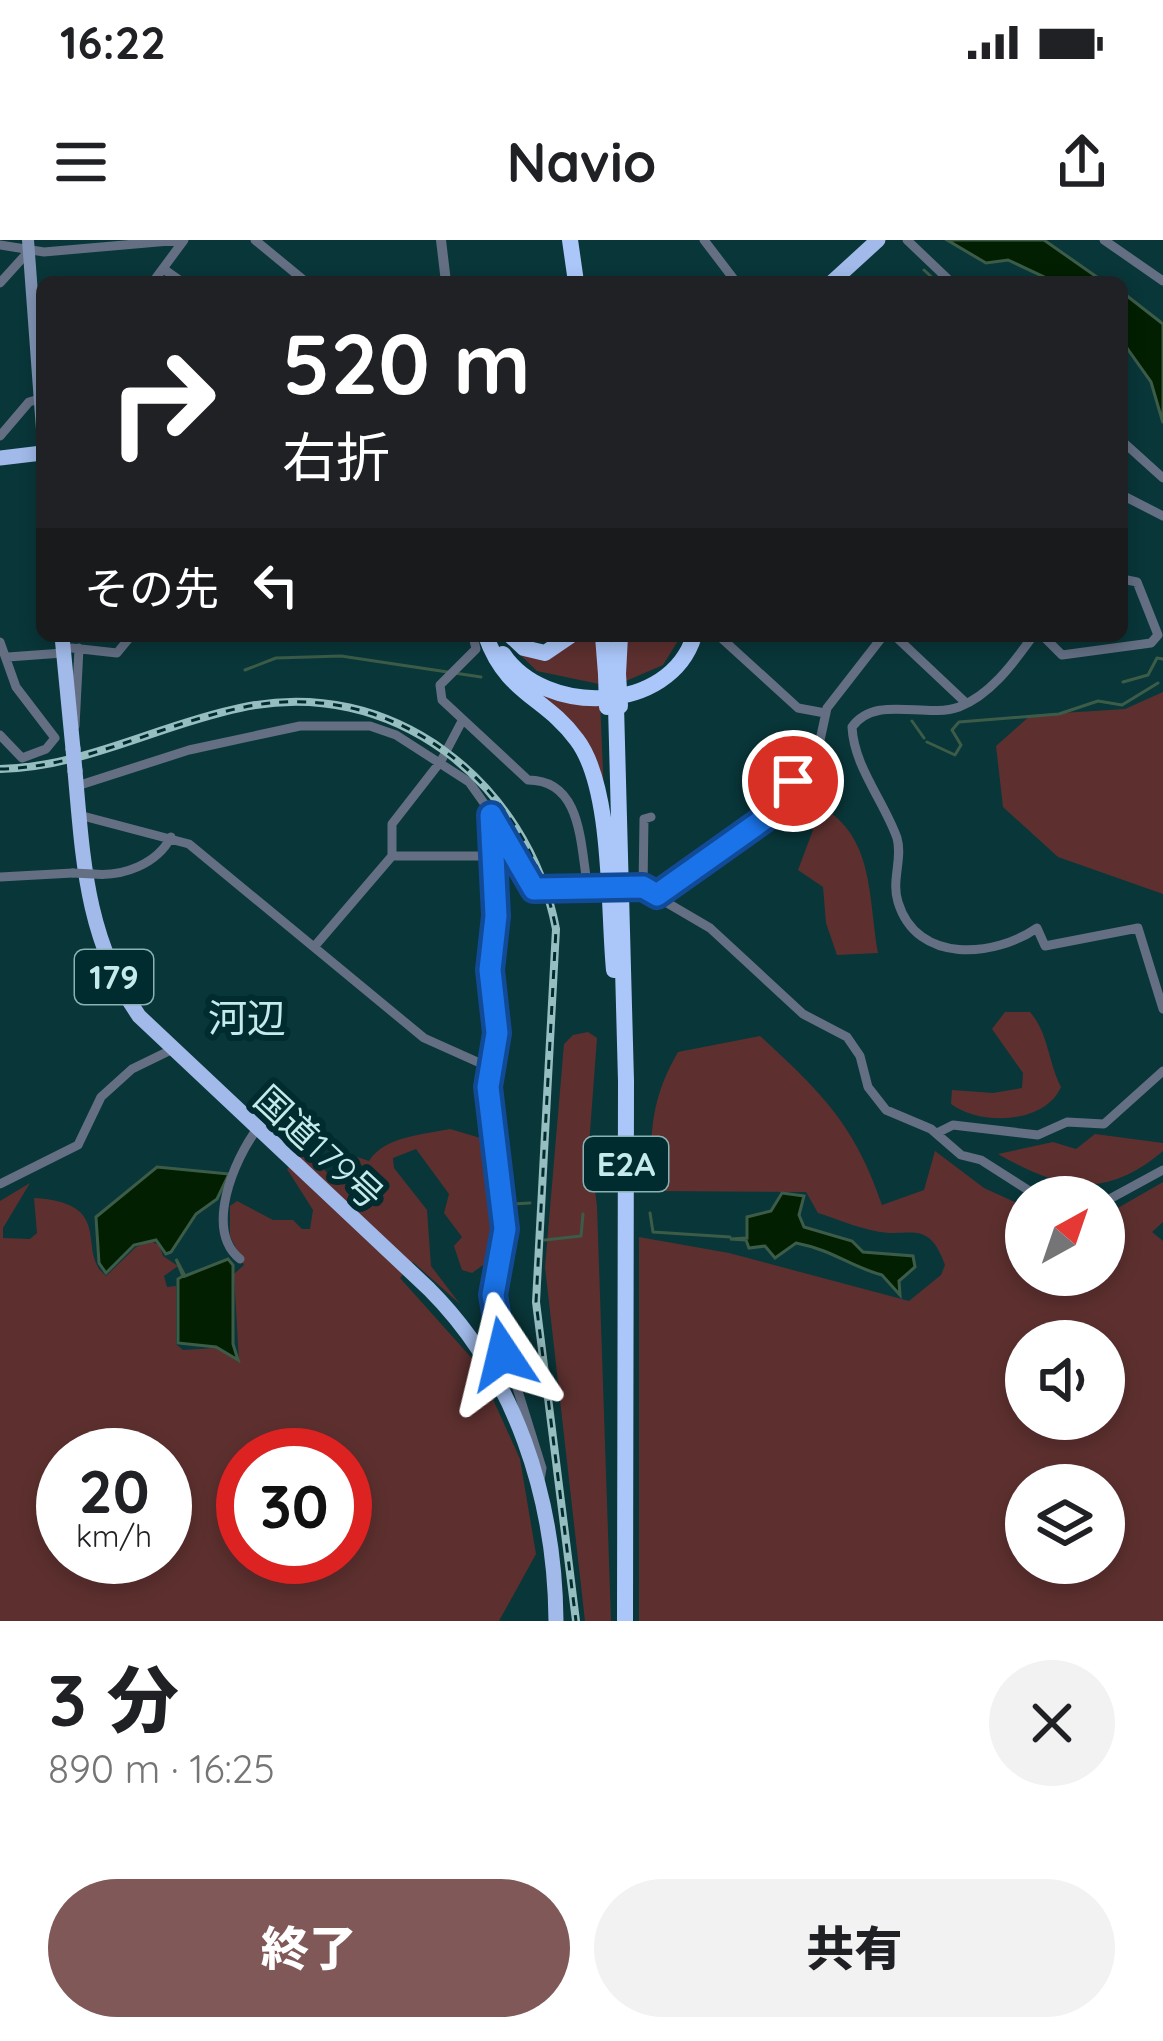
<!DOCTYPE html>
<html lang="ja">
<meta charset="utf-8">
<style>
body{margin:0;font-family:Quicksand,"Noto Sans JP",sans-serif;background:#f2f2f2;color:#202124;height:100vh;display:flex;flex-direction:column;font-size:45px;white-space:nowrap}
*{box-sizing:border-box;margin:0}
p{font-size:39px;color:#757577}
.icon{flex:none;width:66px;height:66px;fill:none;stroke:currentColor;stroke-width:2;stroke-linecap:round;stroke-linejoin:round}
.map{position:relative;height:1381px;overflow:hidden}
.panel{display:flex;flex-direction:column;background:#fff;flex:1}
.panel>*{flex:none}
.hud{position:absolute;left:36px;top:36px;width:1092px;height:366px;border-radius:18px;box-shadow:0 6px 18px #0003;background:#202124;color:#fff;overflow:hidden}
.needle{width:78px;rotate:40deg}
.buttons{position:absolute;left:1005px;top:936px;display:grid;gap:24px}
.buttons a{display:grid;place-items:center;width:120px;height:120px;border-radius:50%;background:#fff;box-shadow:0 6px 18px #0003;font-size:60px}
.speed{position:absolute;left:36px;top:1188px;display:flex;gap:24px;font-size:60px;font-weight:700;text-align:center}
.speed>*{display:grid;place-content:center;width:156px;height:156px;border-radius:50%;background:#fff;box-shadow:0 6px 18px #0003;line-height:1}
.speed small{font-size:30px;font-weight:400}
.speed .limit{border:18px solid #d22;background:#fff;color:#111}
.pin{position:absolute;display:grid;place-items:center;width:102px;height:102px;color:#fff;margin:-51px;border:6px solid #fff;border-radius:50%;box-shadow:0 3px 12px #0007}
.me{position:absolute;width:132px;margin:-66px;rotate:350deg;stroke-linejoin:round;filter:drop-shadow(0 0 9px #0008)}
.turn{display:flex;align-items:center;gap:42px;height:252px;padding:0 48px;font-size:54px}
.turn .icon{width:156px;height:156px;stroke-width:2.5}
.turn b{display:block;font-size:84px;line-height:102px}
.then{display:flex;align-items:center;height:114px;padding:0 48px;background:#0003;gap:24px;font-size:45px}
.round{display:grid;place-items:center;flex:none;width:126px;height:126px;border-radius:63px;background:#f2f2f2}
.overview{display:flex;align-items:center;justify-content:space-between;height:204px;padding:0 48px}
h1{font-size:72px;font-weight:800;line-height:90px}
.action{display:flex;gap:24px;margin-top:auto;padding:24px 48px}
.action a{flex:1;height:138px;border-radius:72px;background:#805858;color:#fff;font-size:48px;font-weight:800;line-height:138px;text-align:center}
.action a+a{background:#f2f2f2;color:#202124}
.status{display:flex;justify-content:space-between;align-items:center;height:84px;padding:0 60px;background:#fff;direction:ltr}
.status svg{height:33px;fill:currentColor}
header{display:flex;justify-content:space-between;align-items:center;height:156px;padding:0 48px;background:#fff;font-size:54px;font-weight:800}
.map>svg:first-child{display:block}
.green{fill:#5d302f;fill-rule:evenodd}
.water{fill:#021f01;stroke:#3c5c48;stroke-width:3}
.lines{fill:none;stroke-linecap:round;stroke-linejoin:round}
.stream{stroke:#3c5c48;stroke-width:3}
.minor{stroke:#646f84;stroke-width:9}
.tertiary{stroke:#646f84;stroke-width:10}
.secondary{stroke:#8193b3;stroke-width:12}
.trunk{stroke:#a1bae9;stroke-width:15}
.motorway{stroke:#abc7fa;stroke-width:16}
.rail-casing{stroke:#96bdbf;stroke-width:8}
.rail{stroke:#002c2f;stroke-width:3;stroke-dasharray:9;stroke-linecap:butt}
.minor-bridge{stroke:#646f84;stroke-width:9}
.trunk-bridge{stroke:#a1bae9;stroke-width:15}
.motorway-bridge{stroke:#abc7fa;stroke-width:16}
.route-casing{stroke:#114b97;stroke-width:30}
.route{stroke:#1a73e8;stroke-width:21}
.labels{text-anchor:middle;stroke-width:12;stroke-linejoin:round;paint-order:stroke}
.shield{fill:#002c2f;stroke:#8ab1b3;stroke-width:3}
.shield-label{font-size:33px;font-weight:bold;fill:#c5eaec}
.street-label{font-size:36px;fill:#c5eaec;stroke:#002c2f}
.neighbourhood-label{font-size:39px;fill:#c5eaec;stroke:#002c2f}
</style>
<div class="status"><b>16:22</b><svg viewBox="0 0 49 12"><path d="M0 12V9h3v3zM5 12V6h3v6zM10 12V3h3v9zM15 12V0h3v12zM26 1h20v11H26zM47 4h2v5h-2z"/></svg></div>
<header><svg class="icon" aria-label="menu" viewBox="0 0 24 24"><path d="M4 6h16M4 12h16M4 18h16"/></svg>Navio<svg class="icon" aria-label="share" viewBox="0 0 24 24"><path d="M12 15V3M7 8l5-5 5 5M5 13v7h14v-7"/></svg></header>
<div class="map">
<svg width="1163" height="1381" viewBox="0 0 1163 1381">
<rect width="100%" height="100%" fill="#093639"/>
<path class="green" d="M574,396H597L599,444L537,431L514,409L553,416Z
M625,396H681L663,425L626,441Z
M514,433L600,460L604,554L592,518L521,448Z
M1163,452V654L1058,617L1003,567L996,506L1031,475L1125,469Z
M799,557C875,582 867,647 878,713L837,715L826,683L823,647L798,630L813,590L805,577L781,576L786,561Z
M1005,772H1030C1049,794 1048,822 1061,847C1045,884 980,886 951,864L952,850L993,853L1022,848L1023,833L992,789Z
M588,792L597,798L589,905L597,966L611,1381H585L545,1027L564,804L573,795Z
M760,796C821,852 855,885 882,965L924,950L935,911L984,948L1026,967V1035H1104V976L1163,942V982L1152,992L1163,1001V1381H639V997L729,1013L909,1061L941,1035L945,1025C928,977 909,999 875,991C855,987 837,979 818,973L806,952L653,951C649,897 650,860 678,812ZM1026,1101H1104V1179H1026ZM1026,1245H1104V1323H1026Z
M450,889L487,900L499,991L493,1018L472,1033L462,1030L454,1006L462,997L444,973L449,954L416,909L393,918L394,928L427,970L431,1026L460,1064L413,1022L400,1038L477,1124L520,1219L536,1314L499,1381H0V961L30,943L3,988V998L30,999L37,993L34,958C117,963 75,1011 106,1036L136,1007L150,1001L159,1005L163,1016L178,1026L164,1036L167,1047L176,1046V1104L183,1110L216,1108L239,1122L234,1034L244,1025L230,996V966L237,961L273,980H293L302,989H310L313,970L287,929L305,909L320,910L325,931L341,942L364,927L348,914L369,921C385,896 422,895 450,889ZM63,1215H165V1317H63ZM243,1215H345V1317H243Z
M1095,894L1163,903V911C1104,961 1059,949 998,914L1053,902L1076,909Z"/>
<path class="water" d="M947,0H1044L1104,42H1055L1008,20L986,23Z
M1122,52L1163,84V183L1151,142L1122,101Z
M157,927L229,934L217,959L196,974L171,1012L166,1014L156,1000L134,1005L106,1033L99,1023L96,977Z
M782,953L804,956L799,975L804,987L852,1001L863,1012L913,1016L915,1027L899,1041L900,1055L882,1035C851,1027 833,1010 796,1003L775,1018L765,1006L749,1008L746,1000L730,999L747,998V977L771,971Z
M176,1019L185,1036L228,1019L233,1025V1104L238,1120L216,1107L178,1103V1039L183,1036Z"/>
<g class="lines">
<path class="stream" d="M924,30L937,42
M245,430L276,418L341,416L481,437
M1123,442L1148,435L1157,418L1163,419
M912,481L924,498
M927,502L955,515L961,505L952,490L959,482L1059,474L1098,461L1122,465L1158,443
M513,964L530,963
M650,973L653,992L730,997
M545,1000L581,996L583,974"/>
<path class="minor" d="M255,0L306,42
M704,0L736,42
M907,0L951,42
M1104,0L1163,41
M0,5L44,12L181,0
M165,30L182,42
M153,42L184,0
M0,43L28,12
M0,196L29,162L39,159
M1122,201L1163,238
M1122,255L1163,276
M473,396L476,409L440,445L442,460L528,540C583,540 580,606 588,649
M719,396L798,468L825,473
M895,396L966,463
M1033,396C1014,422 991,455 959,467C925,479 876,454 852,487C854,527 884,561 897,598C903,618 891,641 898,662C917,725 995,717 1037,688L1045,706L1138,688L1163,769
M1043,396L1062,415L1151,403L1158,395L1137,342L1122,339
M0,402L16,447L55,498L46,509L22,518L0,495
M72,408L117,413L131,396
M8,417L63,413
M75,486L79,408
M77,546L189,510L300,486H370L396,495L469,542L501,587L530,645L538,650
M79,575L189,604L424,798L491,828
M491,575L496,676L490,730L497,793L488,847L505,989L494,1074L542,1228L540,1240
M392,616V584L441,521L462,481
M93,634C123,637 157,624 171,597
M0,637L73,633
M640,647L710,688L803,774L847,797L860,816L868,847L886,870L931,889L961,915L981,920L1039,957
M643,647L644,579L651,577
M558,649L593,648
M657,655L768,575L817,514L827,468L883,396
M314,707L392,616H488
M937,893L953,885L1038,895L1067,882L1104,884L1163,831
M0,944L78,905L101,857L132,829L171,810
M1104,962L1163,930
M240,1019C204,990 234,920 257,889"/>
<path class="tertiary" d="M441,0L446,42"/>
<path class="secondary" d="M28,0L42,189"/>
<path class="trunk" d="M832,42L878,0
M0,218L42,213
M62,396L73,509
M75,531C83,620 86,699 139,776L429,1049C516,1136 555,1259 556,1381"/>
<path class="motorway" d="M570,0L576,42
M486,396C506,454 546,457 577,500C613,548 608,669 614,730
M511,396L524,408L545,413L570,396
M603,396L606,434
M503,414C545,477 670,474 694,396
M618,434L620,396
M616,466L626,841L625,1381"/>
<defs>
<path id="rail" d="M0,529C85,527 158,485 240,468C391,434 528,542 556,689L536,1062L576,1381"/>
</defs>
<use href="#rail" class="rail-casing"/>
<use href="#rail" class="rail"/>
<path class="minor-bridge" d="M488,616L500,615
M73,633L93,634
M593,648L640,647
M538,650L558,649"/>
<path class="trunk-bridge" d="M73,509L75,531"/>
<path class="motorway-bridge" d="M606,434L607,467
M618,434L620,466"/>
</g>
<g class="lines">
<defs>
<path id="route" d="M503,1114L493,1055L505,989L488,847L497,793L490,730L496,676L491,575L534,649L643,647L657,655L764,579L793,541"/>
</defs>
<use href="#route" class="route-casing"/>
<use href="#route" class="route"/>
</g>
<g class="labels">
<g class="shield">
<rect x="75" y="710" width="78" height="54" rx="9"/>
<rect x="584" y="897" width="84" height="54" rx="9"/>
</g>
<g class="shield-label">
<text x="114" y="749">179</text>
<text x="626" y="936">E2A</text>
</g>
<g class="street-label">
<text transform="translate(319 907) rotate(43)" y="13">国道179号</text>
</g>
<g class="neighbourhood-label">
<text x="247" y="792">河辺</text>
</g>
</g>
</svg>
<div class="buttons">
<a><svg class="needle" viewBox="-14 -14 28 28"><path d="M0-13l5 13h-10z" fill="#e53935"/><path d="M0 13l5-13h-10z" fill="#757577"/></svg></a>
<a><svg class="icon" aria-label="sound" viewBox="0 0 24 24"><path d="M4 9h4l5-4v14l-5-4H4zM17 9q2 3 0 6"/></svg></a>
<a><svg class="icon" aria-label="layers" viewBox="0 0 24 24"><path d="M12 4l9 5-9 5-9-5zM3 14l9 5 9-5"/></svg></a>
</div>
<div class="speed"><div>20<small>km/h</small></div><div class="limit">30</div></div>
<div class="pin" style="left:793px;top:541px;background:#d93025"><svg class="icon" aria-label="arrive" viewBox="0 0 24 24"><path d="M6 21V4h12l-3 4 3 4H6"/></svg></div>
<svg class="me" style="left:503px;top:1114px" viewBox="-20 -20 40 40"><path d="M0-17L14 15 0 8-14 15z" fill="#1a73e8" stroke="#fff" stroke-width="4"/></svg>
<div class="hud">
<div class="turn"><svg class="icon" aria-label="right" viewBox="0 0 24 24"><path d="M7 20v-9h11M14 6l5 5-5 5"/></svg><div><b>520 m</b>右折</div></div>
<div class="then">その先<svg class="icon" aria-label="left" viewBox="0 0 24 24"><path d="M17 20v-9H6M10 6l-5 5 5 5"/></svg></div>
</div>
</div>
<section class="panel">
<div class="overview"><div><h1>3 分</h1><p>890 m · 16:25</p></div><a class="round"><svg class="icon" aria-label="close" viewBox="0 0 24 24"><path d="M6 6l12 12M18 6L6 18"/></svg></a></div>
<div class="action"><a>終了</a><a>共有</a></div>
</section>
